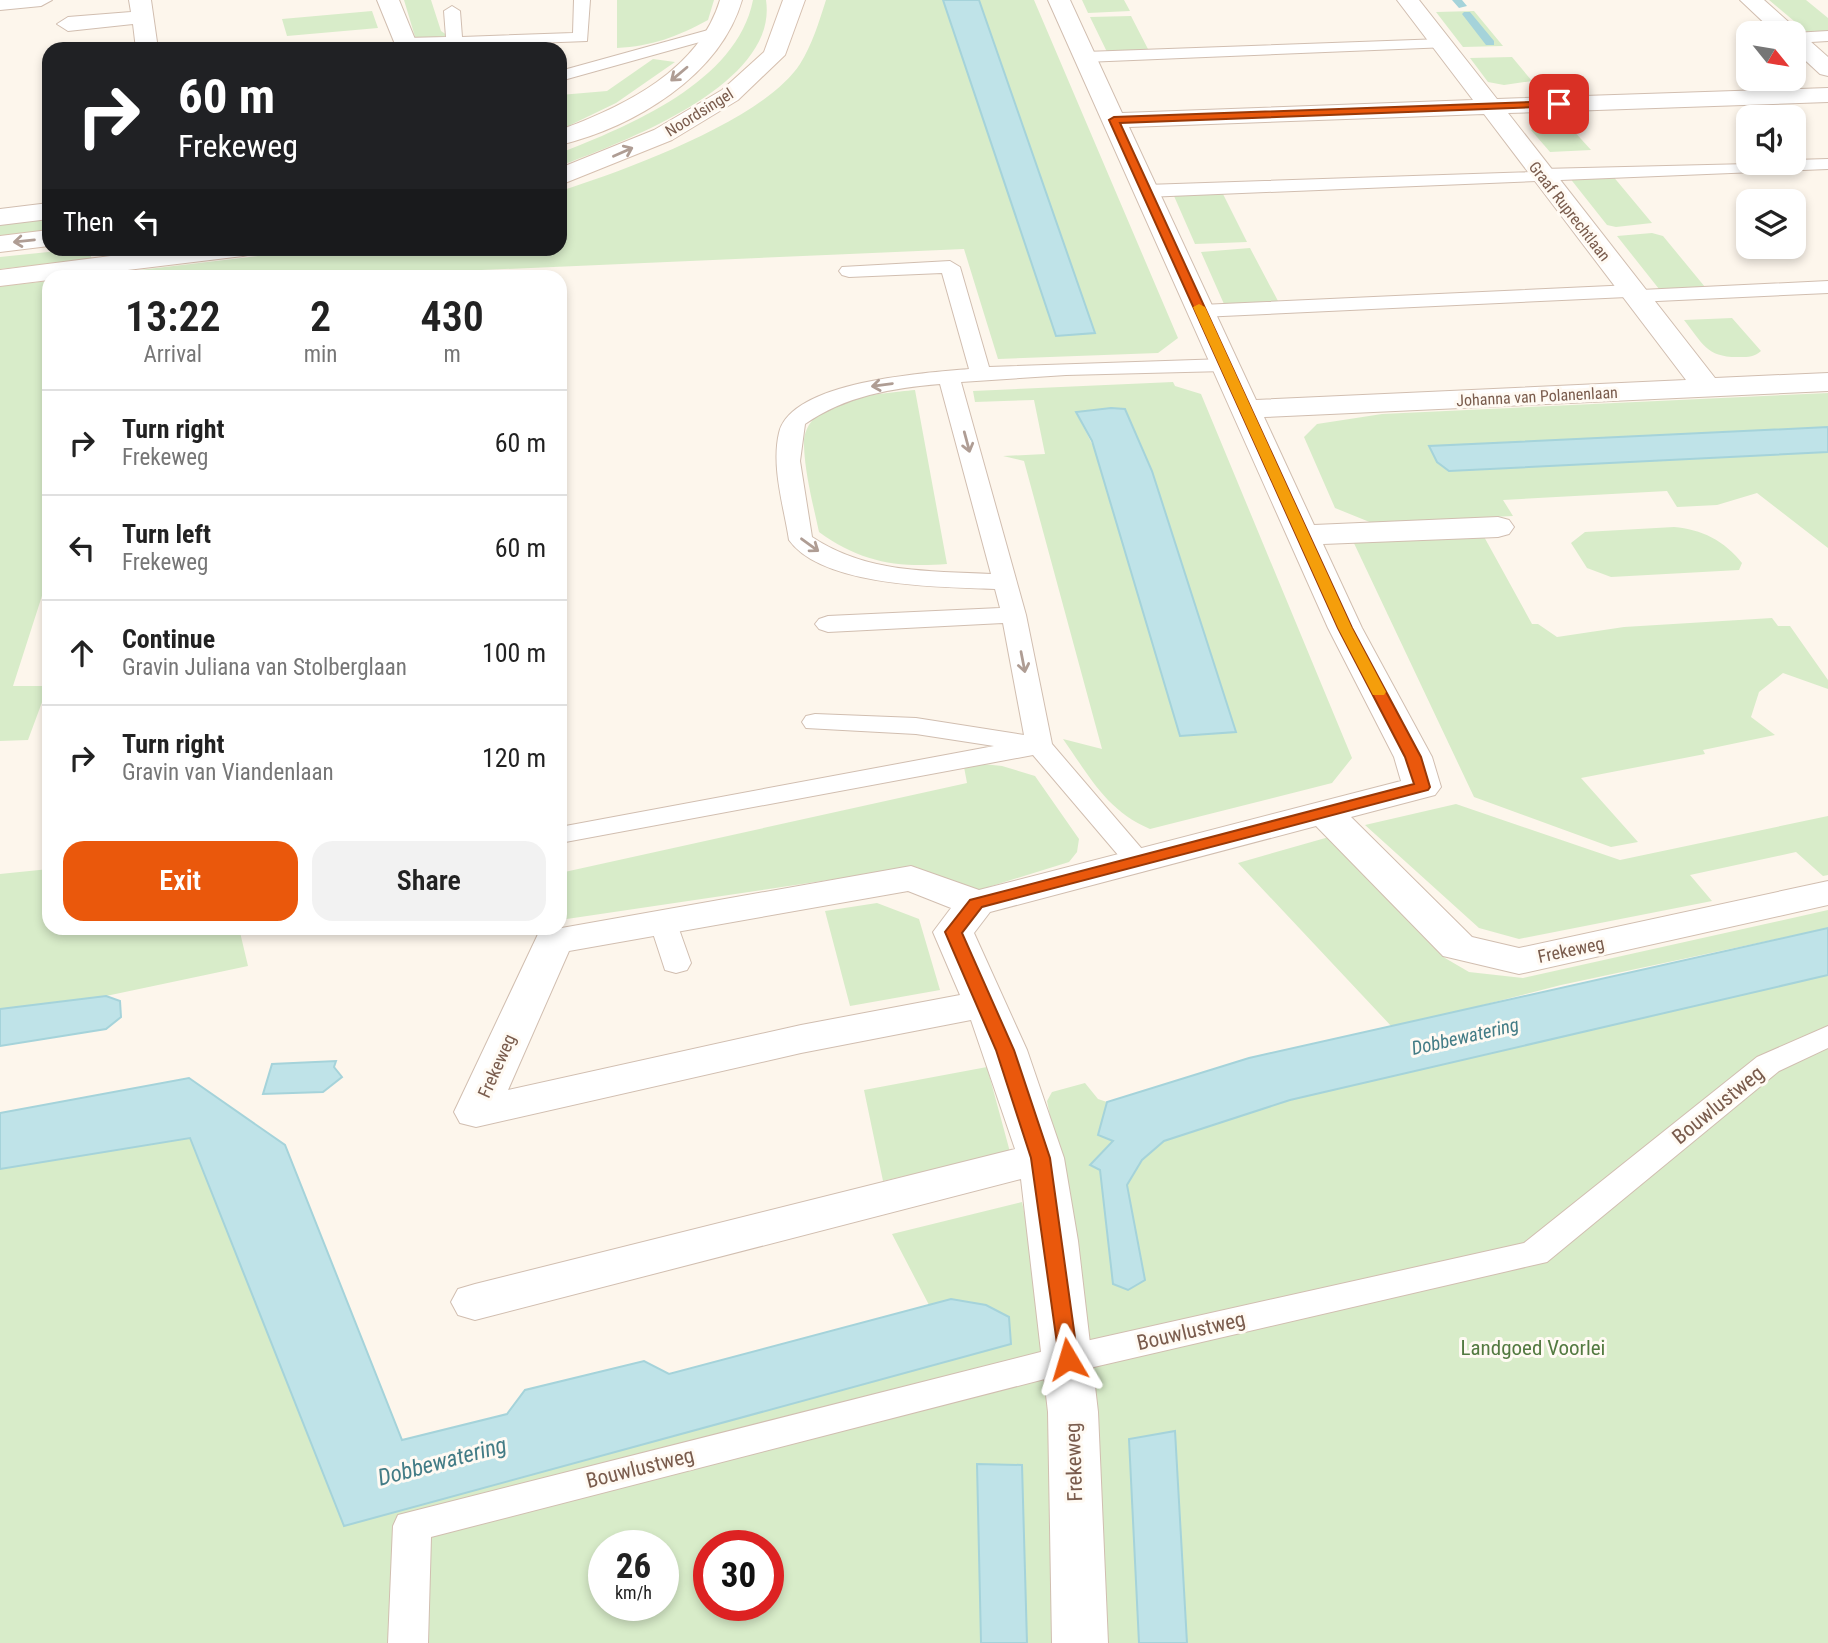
<!DOCTYPE html>
<style>
body{margin:0;font-family:"Roboto Condensed",sans-serif;background:#f2f2f2;color:#222;height:100vh;display:flex;flex-direction:column;font-size:26px;white-space:nowrap}
*{box-sizing:border-box;margin:0}
p{font-size:23px;color:#767676}
.icon{flex:none;width:38px;height:38px;fill:none;stroke:currentColor;stroke-width:2;stroke-linecap:round;stroke-linejoin:round}
.map{position:relative;flex:1;overflow:hidden}
.sheet{position:absolute;left:42px;top:270px;width:525px;height:665px;display:flex;flex-direction:column;background:#fff;border-radius:21px;box-shadow:0 4px 10px #0003}
.sheet>*{flex:none}
.top-card{position:absolute;left:42px;top:42px;width:525px;height:214px;border-radius:21px;box-shadow:0 4px 10px #0003;background:#202124;color:#fff;overflow:hidden}
.needle{width:46px;rotate:120deg}
.fabs{position:absolute;left:1736px;top:21px;display:grid;gap:14px}
.fabs a{display:grid;place-items:center;width:70px;height:70px;border-radius:14px;background:#fff;box-shadow:0 4px 10px #0003;font-size:35px}
.speed{position:absolute;left:588px;top:1530px;display:flex;gap:14px;font-size:35px;font-weight:700;text-align:center}
.speed>*{display:grid;place-content:center;width:91px;height:91px;border-radius:50%;background:#fff;box-shadow:0 4px 10px #0003;line-height:1}
.speed small{font-size:18px;font-weight:400}
.speed .limit{border:10px solid #d22;background:#fff;color:#111}
.pin{position:absolute;display:grid;place-items:center;width:60px;height:60px;color:#fff;margin:-30px;border-radius:14px;box-shadow:0 4px 10px #0006}
.me{position:absolute;width:77px;margin:-38px;rotate:353deg;stroke-linejoin:round;filter:drop-shadow(0 0 5px #0008)}
.turn{display:flex;align-items:center;gap:24px;height:147px;padding:0 21px;font-size:32px}
.turn .icon{width:91px;height:91px;stroke-width:2.5}
.turn b{display:block;font-size:49px;line-height:60px}
.then{display:flex;align-items:center;height:66px;padding:0 21px;background:#0003;gap:14px;font-size:26px}
.eta{display:flex;justify-content:space-evenly;align-items:center;height:119px;text-align:center}
.eta b{font-size:42px;font-weight:600;line-height:49px}
.button{display:flex;gap:14px;margin-top:auto;padding:14px 21px}
.button a{flex:1;height:80px;border-radius:21px;background:#ea580c;color:#fff;font-size:28px;font-weight:600;line-height:80px;text-align:center}
.button a+a{background:#f2f2f2;color:#222}
ul{padding:0;list-style:none}
li{display:flex;align-items:center;gap:21px;height:105px;padding:0 21px;border-top:2px solid #e0e0e0}
li div{flex:1}
li b{display:block;font-size:26px}
li em{font-style:normal}
.map>svg:first-child{display:block}
.green{fill:#d8ecc9;fill-rule:evenodd}
.water{fill:#bfe3e8;stroke:#a5d3da;stroke-width:2}
.lines{fill:none;stroke-linecap:round;stroke-linejoin:round}
.stream{fill:#a5d3da;fill-rule:evenodd}
.service-casing{stroke:#d1beb0;stroke-width:2}
.minor-casing{stroke:#d1beb0;stroke-width:2}
.secondary-casing{stroke:#d6c0b0;stroke-width:2}
.service{fill:#fff;fill-rule:evenodd}
.minor{fill:#fff;fill-rule:evenodd}
.secondary{fill:#fff;fill-rule:evenodd}
.oneway{stroke:#af9d94}
.route{fill:#ea580c;stroke:#983908;stroke-width:2}
.slow{fill:#f59e0b}
.labels{text-anchor:middle;stroke-width:6;stroke-linejoin:round;paint-order:stroke}
.far-street-label{font-size:16px;fill:#7a5c4d;stroke:#fffaf3}
.street-label{font-size:18px;fill:#7a5c4d;stroke:#fffaf3}
.water-label{font-size:19px;font-style:italic;fill:#437c86;stroke:#fffaf3}
.near-street-label{font-size:21px;fill:#7a5c4d;stroke:#fffaf3}
.near-park-label{font-size:21px;fill:#537a41;stroke:#fffaf3}
.near-water-label{font-size:23px;font-style:italic;fill:#437c86;stroke:#fffaf3}
</style>
<div class="map">
<svg width="1828" height="1643" viewBox="0 0 1828 1643">
<rect width="100%" height="100%" fill="#fdf6ec"/>
<path class="green" d="M404,0H431L441,31L447,35L441,39L416,40Z
M617,0H714L708,20C677,37 652,46 617,48Z
M753,0H766C779,85 623,142 560,166V153C629,126 737,82 753,0Z
M826,0H943L1056,336L1094,333L979,0H1034L1178,338L1158,353L998,359L964,249L345,276H89L317,249L560,248V191C623,171 764,120 800,64C812,45 819,22 826,0Z
M1082,0H1124L1130,11L1088,13Z
M1769,0H1806L1828,18V32H1807Z
M372,11L378,28L287,36L282,19Z
M1474,11L1503,46L1463,47L1436,12Z
M1131,16L1149,51L1107,52L1090,17Z
M1512,57L1532,81L1504,85L1488,82L1470,58Z
M653,59L675,62L616,103L560,130V95L607,91Z
M1559,125L1572,129L1591,150L1550,152L1531,130L1538,126Z
M1612,175L1652,223L1616,227L1607,225L1569,177Z
M1223,194L1247,242L1195,244L1174,196Z
M49,215V235L0,240V221Z
M1652,233L1663,236L1705,287L1659,289L1617,236Z
M87,248L92,259L0,269V257Z
M1250,248L1278,301L1224,304L1201,252Z
M49,281V574L13,686H48L28,740L0,741V286Z
M1732,318L1761,351C1754,357 1749,357 1740,357C1707,358 1703,344 1684,320Z
M1173,382L1175,386L1201,394L1352,758L1332,783L1150,829C1106,810 1090,777 1063,739L1102,749L1024,461L1003,456L1045,454L1034,400L975,402L973,391ZM1111,408L1125,409L1152,471L1236,731L1076,412Z
M915,390L947,564C897,568 860,562 819,532C813,504 805,474 804,446C802,397 880,394 915,390Z
M1828,393V427L1430,446L1449,471L1828,452V548L1757,493L1717,505L1677,507L1667,491L1503,500L1513,516L1372,523L1335,508L1304,437L1317,424L1382,414Z
M1674,527C1701,529 1725,541 1742,563L1739,570L1611,577L1587,568L1571,543L1585,532Z
M1482,533L1532,624H1538L1557,637L1624,627L1772,618L1778,626H1790L1828,680V689L1783,673L1759,692L1751,717L1775,735L1703,750L1705,754L1581,778L1638,842L1611,847L1474,797L1352,539Z
M983,764L1002,766L1035,776L1079,839L1077,852L1069,862L979,890L968,889L916,867L560,920V873L967,783L964,767Z
M1456,804L1620,860L1828,816V875L1823,876L1796,852L1690,875L1712,901L1519,939L1479,928L1365,825Z
M1329,837L1445,958L1469,972L1523,978L1828,910V928L1561,985L1393,1028L1238,863Z
M49,869V928H239L248,966L106,996L0,1009V874Z
M877,903L919,919L940,990L850,1006L825,911Z
M1828,975V1643H0V1169L190,1138L345,1526L1008,1317C983,1301 957,1297 929,1305L892,1234L1022,1202L1044,1305L1063,1181L1047,1101L1052,1092L1085,1083L1098,1099L1107,1102L1098,1134L1113,1140L1100,1170L1113,1284L1145,1280L1127,1185L1142,1160L1164,1141L1290,1100ZM604,1545H663V1605H604ZM709,1545H768V1605H709Z
M987,1067L1010,1152L883,1181L864,1090Z"/>
<path class="water" d="M943,0H979L1095,333L1056,336Z
M1111,408L1125,409L1152,471L1236,732L1180,736L1092,441L1076,412Z
M1828,427V452L1449,471L1437,462L1429,446Z
M1828,928V975L1290,1100L1164,1141L1142,1160L1127,1185L1145,1280L1128,1290L1113,1284L1100,1170L1090,1165L1113,1141L1098,1135L1107,1102L1249,1058Z
M106,996L120,1001L121,1017L106,1029L0,1046V1009Z
M336,1061L334,1067L342,1077L323,1092L263,1094L272,1064Z
M189,1078L285,1145L402,1440L507,1414L525,1390L644,1361L669,1374L951,1299L986,1305L1009,1317L1011,1344L344,1526L190,1138L0,1169V1113Z
M1175,1431L1187,1643H1139L1129,1439Z
M977,1464L1022,1465L1027,1643H981Z"/>
<g class="lines">
<path class="stream" d="M1452,0H1462L1467,6L1459,8Z
M1464,12H1470L1494,41V45H1486L1462,14Z"/>
<defs>
<path id="service" d="M574,0H590L587,41L406,48L398,43L406,38L446,37L444,11L452,6L460,11L462,37L573,33Z
M719,27L727,32L725,35L560,81V71Z
M1828,31V41L1794,43V33Z
M1442,39L1448,41V47L1085,62L1077,57L1085,52Z
M1828,159V169L1146,197L1137,191L1146,185L1534,172L1542,169L1794,163V160Z
M950,261L960,267L989,367L1225,359L1236,365L1225,371L1066,375L961,382L1026,615L1052,744L1154,863L1150,869L1140,872L1130,869L1033,755L560,843V827L994,746L916,734L806,728L802,722L806,716L815,714L916,718L1024,735L1003,623L828,632L819,629L815,624L819,619L828,616L1000,608L995,589C942,587 822,587 789,540C784,507 771,467 779,433C791,381 925,373 969,369L942,273L849,277L842,275L839,271L842,267ZM940,384L991,574C928,571 866,573 812,537L800,461L805,424C845,396 892,388 940,384Z
M1828,281V293L1636,302L1627,297L1201,317L1191,311L1201,305L1632,285L1641,290Z
M664,912L674,915L691,963L687,970L676,973L665,970L649,921L654,915Z
M1828,1026V1048L1779,1071L1547,1262L1068,1373L431,1537L428,1643H388L393,1526L398,1515L1068,1345L1524,1243L1757,1057Z"/>
<path id="minor" d="M0,0H52L41,6L0,10Z
M129,0H151L158,49H136L133,24L68,31L57,24L68,17L131,12Z
M377,0H399L419,49H397Z
M1048,0H1070L1122,113L1473,100L1397,0H1419L1497,99L1828,88V102L1508,113L1715,378L1828,373V391L1264,417L1314,525L1498,517L1509,520L1514,527L1509,534L1498,537L1323,544L1362,628L1432,757L1441,787L1435,795L1351,817L1472,937L1519,948L1828,881V905L1519,974L1443,956L1316,826L990,912L974,933L1027,1050L1064,1158L1078,1241L1098,1412L1108,1643H1052L1048,1412L1021,1179L475,1320L458,1315L451,1302L458,1289L475,1284L1015,1149L971,1020L801,1053L476,1127L460,1123L454,1112L539,932L911,866L979,890L1401,781L1394,757L1328,628ZM1484,114L1686,380L1256,400L1129,127ZM908,891L951,908L933,932L960,995L801,1025L508,1090L569,951Z
M1740,0H1764L1828,57V76L1820,74L1794,50V33H1775Z
M49,203V219L0,225V209Z"/>
<path id="secondary" d="M720,0H742C720,76 634,127 560,145V130C625,106 699,70 720,0Z
M783,0H805L785,55L738,100L672,140L560,185V168L654,130L722,90L764,52Z
M49,230V246L0,252V236Z
M174,248H256L252,254L243,256L78,276H49V280L0,286V270Z"/>
</defs>
<use href="#service" class="service-casing"/>
<use href="#minor" class="minor-casing"/>
<use href="#secondary" class="secondary-casing"/>
<use href="#service" class="service"/>
<use href="#minor" class="minor"/>
<use href="#secondary" class="secondary"/>
</g>
<defs><path id="oneway-shaft" d="M-6 0H5M1.5-3L5.5 0L1.5 3" fill="none" stroke-width="1.6" stroke-linecap="round" stroke-linejoin="round" transform="scale(1.75)"/></defs>
<g class="oneway">
<use href="#oneway-shaft" transform="translate(679 74) rotate(140)"/>
<use href="#oneway-shaft" transform="translate(623 152) rotate(-24)"/>
<use href="#oneway-shaft" transform="translate(24 241) rotate(174)"/>
<use href="#oneway-shaft" transform="translate(882 385) rotate(172)"/>
<use href="#oneway-shaft" transform="translate(967 442) rotate(75)"/>
<use href="#oneway-shaft" transform="translate(810 545) rotate(36)"/>
<use href="#oneway-shaft" transform="translate(1023 662) rotate(79)"/>
</g>
<path class="route" d="M1559,101L1562,106L1120,123L1352,628L1421,757L1430,787L1428,790L982,907L962,933L1014,1050L1050,1158L1078,1359L1075,1365H1060L1031,1158L996,1050L945,932L970,900L1414,784L1405,757L1338,628L1109,120L1114,117Z"/>
<path class="slow" d="M1199,304L1205,307L1352,628L1386,692L1384,695H1373L1338,628L1193,307Z"/>
<g class="labels">
<g class="far-street-label">
<text transform="translate(699 112) rotate(-32)" y="6">Noordsingel</text>
<text transform="translate(1570 211) rotate(52)" y="6">Graaf Ruprechtlaan</text>
<text transform="translate(1537 396) rotate(-3)" y="6">Johanna van Polanenlaan</text>
</g>
<g class="street-label">
<text transform="translate(1571 950) rotate(-12)" y="6">Frekeweg</text>
<text transform="translate(497 1066) rotate(-66)" y="6">Frekeweg</text>
</g>
<g class="water-label">
<text transform="translate(1465 1036) rotate(-13)" y="7">Dobbewatering</text>
</g>
<g class="near-street-label">
<text transform="translate(1718 1105) rotate(-39)" y="7">Bouwlustweg</text>
<text transform="translate(1191 1331) rotate(-13)" y="7">Bouwlustweg</text>
<text transform="translate(1074 1462) rotate(-92)" y="7">Frekeweg</text>
<text transform="translate(640 1468) rotate(-14)" y="7">Bouwlustweg</text>
</g>
<g class="near-park-label">
<text x="1533" y="1355">Landgoed Voorlei</text>
</g>
<g class="near-water-label">
<text transform="translate(442 1461) rotate(-15)" y="8">Dobbewatering</text>
</g>
</g>
</svg>
<div class="fabs">
<a><svg class="needle" viewBox="-14 -14 28 28"><path d="M0-13l5 13h-10z" fill="#e53935"/><path d="M0 13l5-13h-10z" fill="#767676"/></svg></a>
<a><svg class="icon" aria-label="sound" viewBox="0 0 24 24"><path d="M4 9h4l5-4v14l-5-4H4zM17 9q2 3 0 6"/></svg></a>
<a><svg class="icon" aria-label="layers" viewBox="0 0 24 24"><path d="M12 4l9 5-9 5-9-5zM3 14l9 5 9-5"/></svg></a>
</div>
<div class="speed"><div>26<small>km/h</small></div><div class="limit">30</div></div>
<div class="pin" style="left:1559px;top:104px;background:#d93025"><svg class="icon" aria-label="arrive" viewBox="0 0 24 24"><path d="M6 21V4h12l-3 4 3 4H6"/></svg></div>
<svg class="me" style="left:1068px;top:1359px" viewBox="-20 -20 40 40"><path d="M0-17L14 15 0 8-14 15z" fill="#ea580c" stroke="#fff" stroke-width="4"/></svg>
<div class="top-card">
<div class="turn"><svg class="icon" aria-label="right" viewBox="0 0 24 24"><path d="M7 20v-9h11M14 6l5 5-5 5"/></svg><div><b>60 m</b>Frekeweg</div></div>
<div class="then">Then<svg class="icon" aria-label="left" viewBox="0 0 24 24"><path d="M17 20v-9H6M10 6l-5 5 5 5"/></svg></div>
</div>
<section class="sheet">
<div class="eta">
<div><b>13:22</b><p>Arrival</p></div>
<div><b>2</b><p>min</p></div>
<div><b>430</b><p>m</p></div>
</div>
<ul>
<li><svg class="icon" aria-label="right" viewBox="0 0 24 24"><path d="M7 20v-9h11M14 6l5 5-5 5"/></svg><div><b>Turn right</b><p>Frekeweg</p></div><em>60 m</em></li>
<li><svg class="icon" aria-label="left" viewBox="0 0 24 24"><path d="M17 20v-9H6M10 6l-5 5 5 5"/></svg><div><b>Turn left</b><p>Frekeweg</p></div><em>60 m</em></li>
<li><svg class="icon" aria-label="ahead" viewBox="0 0 24 24"><path d="M12 20V5M6 11l6-6 6 6"/></svg><div><b>Continue</b><p>Gravin Juliana van Stolberglaan</p></div><em>100 m</em></li>
<li><svg class="icon" aria-label="right" viewBox="0 0 24 24"><path d="M7 20v-9h11M14 6l5 5-5 5"/></svg><div><b>Turn right</b><p>Gravin van Viandenlaan</p></div><em>120 m</em></li>
</ul>
<div class="button"><a>Exit</a><a>Share</a></div>
</section>
</div>
